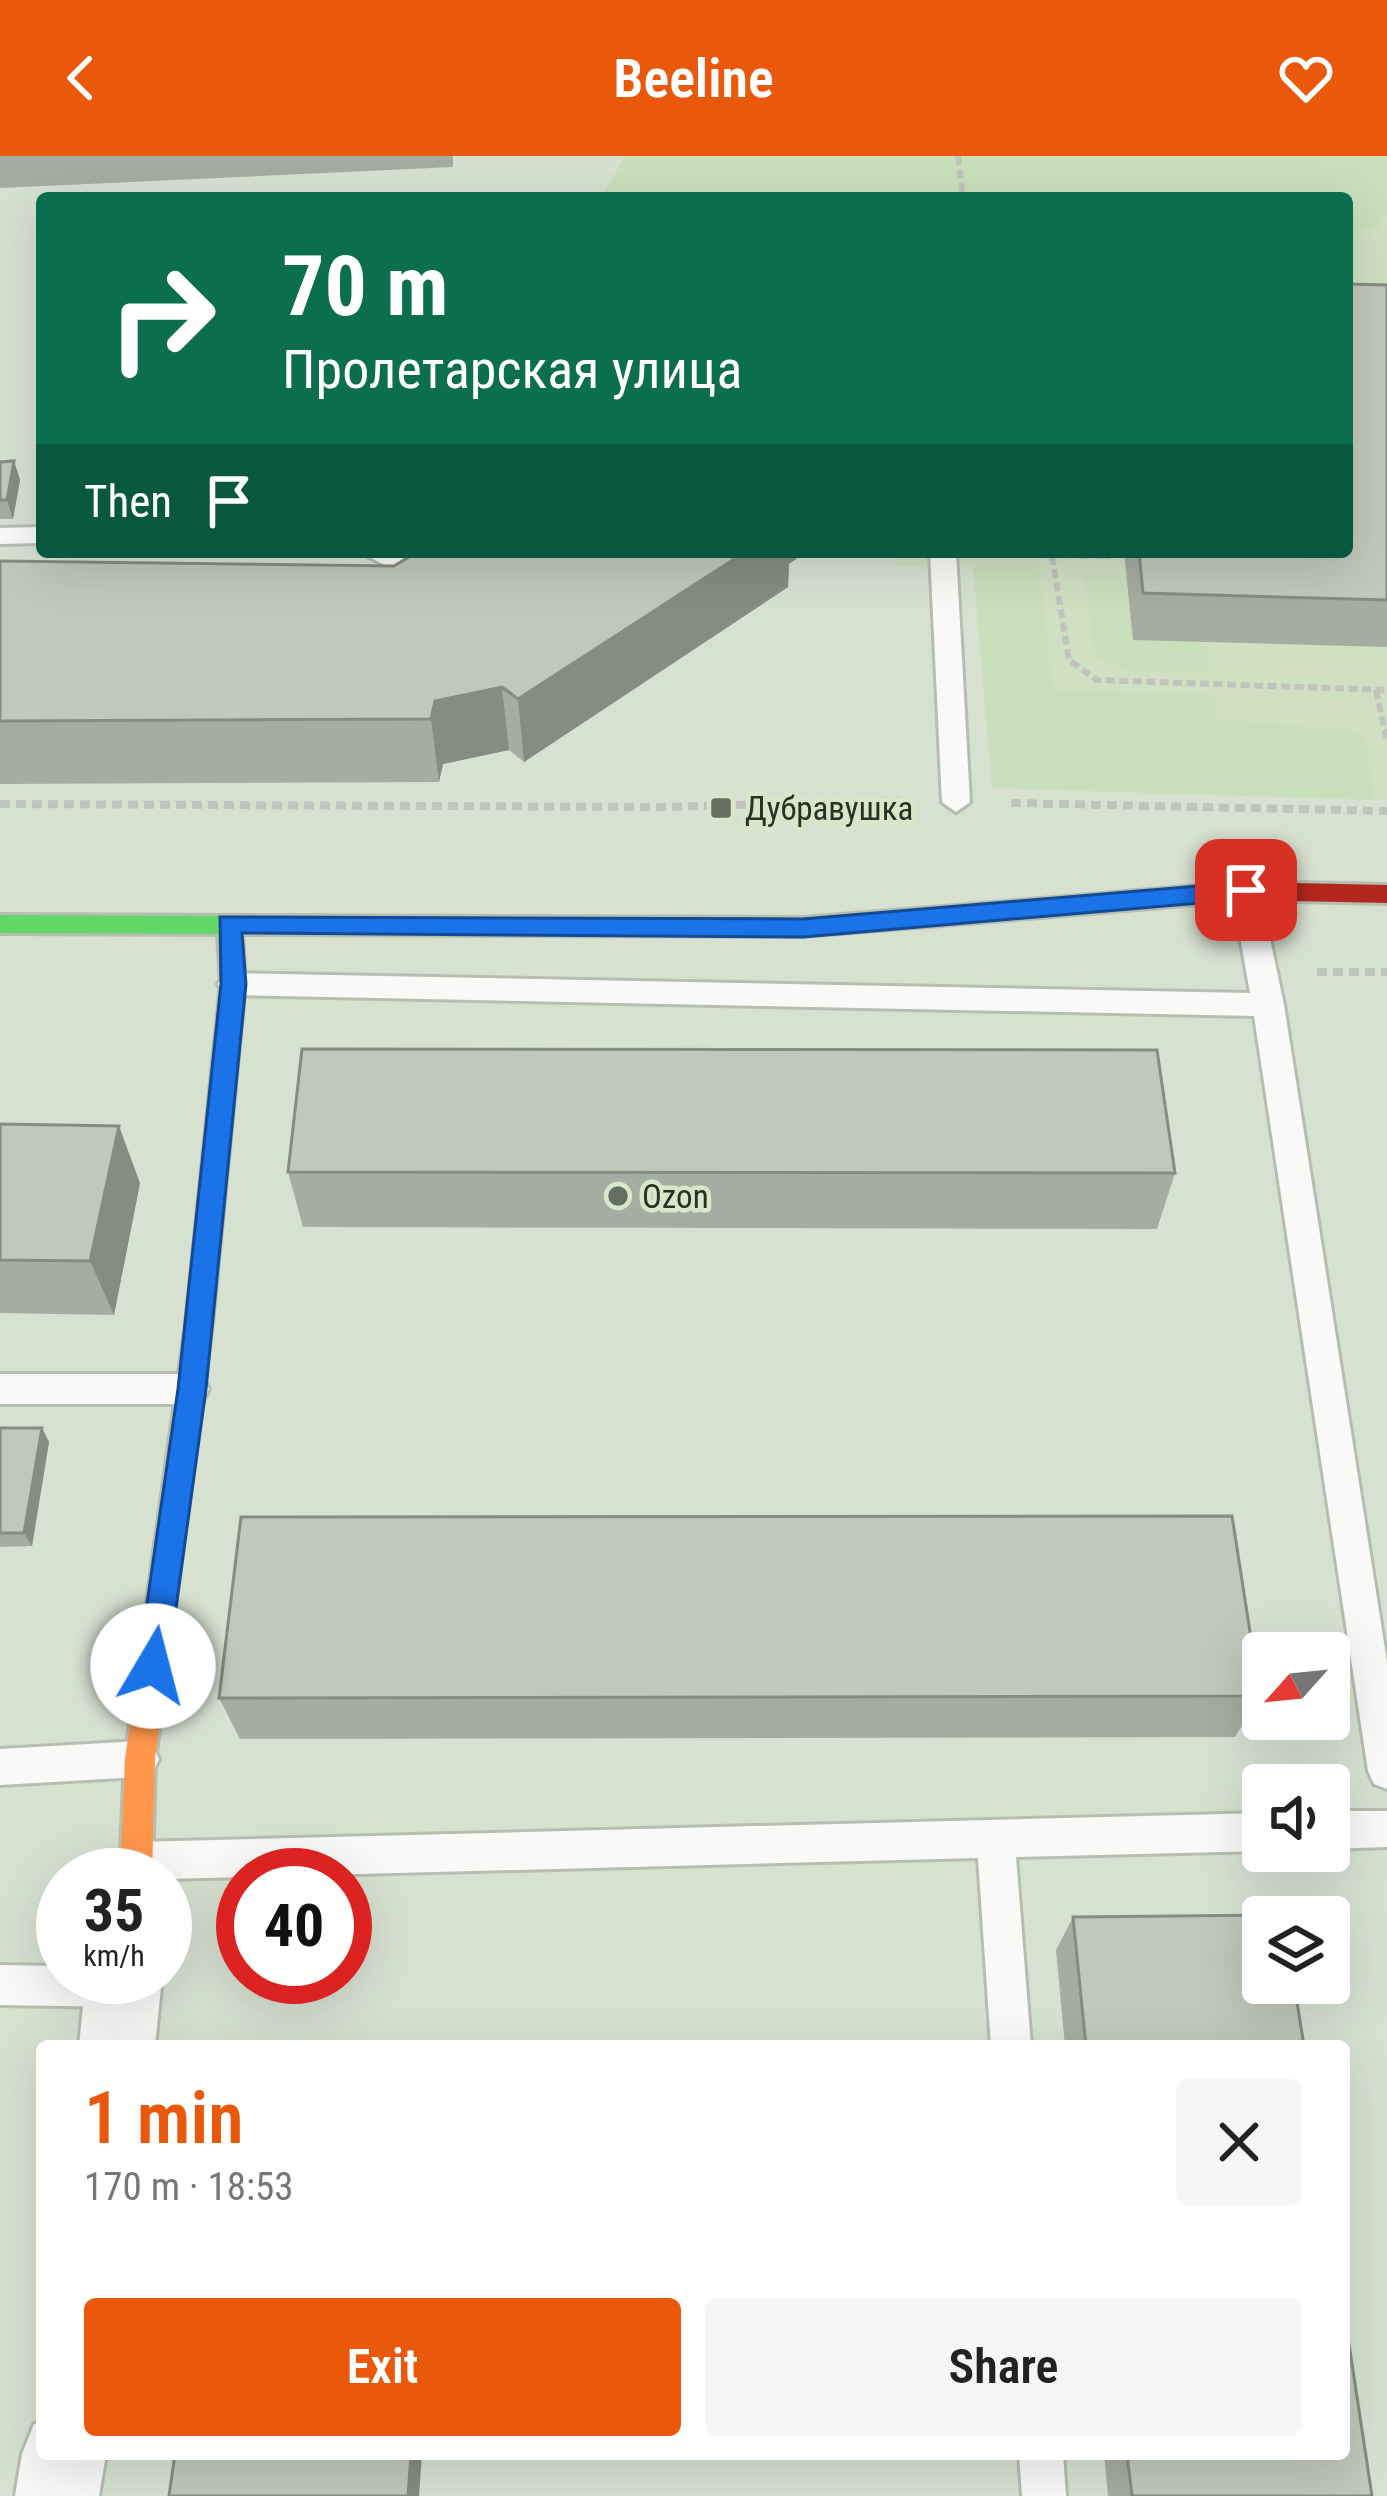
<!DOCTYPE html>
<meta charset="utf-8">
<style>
body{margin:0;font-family:"Roboto Condensed",sans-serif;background:#f6f6f6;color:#222;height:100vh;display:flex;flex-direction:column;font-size:45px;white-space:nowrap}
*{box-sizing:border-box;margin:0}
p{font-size:39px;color:#767676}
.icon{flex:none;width:66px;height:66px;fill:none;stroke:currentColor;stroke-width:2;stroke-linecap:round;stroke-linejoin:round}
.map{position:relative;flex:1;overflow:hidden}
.sheet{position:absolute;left:36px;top:1884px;width:1314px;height:420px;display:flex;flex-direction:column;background:#fff;border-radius:12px;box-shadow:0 12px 48px #0002}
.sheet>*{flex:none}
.banner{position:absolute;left:36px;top:36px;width:1317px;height:366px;border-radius:12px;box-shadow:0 12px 48px #0002;background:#0b6e4f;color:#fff;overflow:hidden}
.needle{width:78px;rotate:243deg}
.tools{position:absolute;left:1242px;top:1476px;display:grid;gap:24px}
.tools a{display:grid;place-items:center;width:108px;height:108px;border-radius:12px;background:#fff;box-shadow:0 12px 48px #0002;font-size:60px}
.speed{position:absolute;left:36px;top:1692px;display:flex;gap:24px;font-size:60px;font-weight:700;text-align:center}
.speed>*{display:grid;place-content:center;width:156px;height:156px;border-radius:50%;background:#fff;box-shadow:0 12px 48px #0002;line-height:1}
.speed small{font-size:30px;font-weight:400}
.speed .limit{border:18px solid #d22;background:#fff;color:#111}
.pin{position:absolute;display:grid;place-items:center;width:102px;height:102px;color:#fff;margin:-51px;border-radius:24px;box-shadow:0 6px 18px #0006}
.me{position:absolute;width:132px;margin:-66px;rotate:8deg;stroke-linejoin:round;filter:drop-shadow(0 0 9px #0008)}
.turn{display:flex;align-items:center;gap:42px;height:252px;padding:0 48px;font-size:54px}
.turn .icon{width:156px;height:156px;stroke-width:2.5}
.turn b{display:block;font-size:84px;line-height:102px}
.then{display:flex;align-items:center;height:114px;padding:0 48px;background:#0003;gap:24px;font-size:45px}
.round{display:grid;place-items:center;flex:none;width:126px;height:126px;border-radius:12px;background:#f6f6f6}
.head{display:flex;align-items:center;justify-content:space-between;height:204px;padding:0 48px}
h1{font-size:72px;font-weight:600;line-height:90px;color:#ea580c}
.action{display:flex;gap:24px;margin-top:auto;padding:24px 48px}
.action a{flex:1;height:138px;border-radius:12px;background:#ea580c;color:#fff;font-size:48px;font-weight:600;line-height:138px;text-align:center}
.action a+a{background:#f6f6f6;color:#222}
header{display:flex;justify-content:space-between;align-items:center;height:156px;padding:0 48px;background:#ea580c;color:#fff;font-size:54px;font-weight:600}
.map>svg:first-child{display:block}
.built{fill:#cfe0c3}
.green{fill:#cadfbc}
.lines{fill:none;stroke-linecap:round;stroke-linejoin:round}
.lane-casing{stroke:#b6beb1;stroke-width:6}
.street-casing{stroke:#b6beb1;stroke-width:6}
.fast-casing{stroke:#b6beb1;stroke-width:6}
.slow-casing{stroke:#b6beb1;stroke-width:6}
.jam-casing{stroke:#b6beb1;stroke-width:6}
.path-far1{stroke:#c0c4bd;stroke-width:6;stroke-dasharray:9 4.5;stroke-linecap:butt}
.path{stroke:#c0c4bd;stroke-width:8;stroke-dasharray:10 6;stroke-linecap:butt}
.lane{fill:#f9faf8;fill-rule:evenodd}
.street{fill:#f9faf8;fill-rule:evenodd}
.fast{fill:#63d668;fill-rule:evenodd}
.slow{fill:#ff974d;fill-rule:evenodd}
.jam{fill:#b3261e;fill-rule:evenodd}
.wall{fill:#a5aca0}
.shaded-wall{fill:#868c82}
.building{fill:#c0c8ba;stroke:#868c82;stroke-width:3}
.route{fill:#1a73e8;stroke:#114b97;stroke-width:3}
.poi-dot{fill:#666e60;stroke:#d6e8c9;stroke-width:4.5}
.labels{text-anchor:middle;stroke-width:9;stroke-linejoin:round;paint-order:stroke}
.poi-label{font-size:33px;fill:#293024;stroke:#d6e8c9;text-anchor:start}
</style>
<header><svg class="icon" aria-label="back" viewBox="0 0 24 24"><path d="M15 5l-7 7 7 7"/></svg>Beeline<svg class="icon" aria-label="heart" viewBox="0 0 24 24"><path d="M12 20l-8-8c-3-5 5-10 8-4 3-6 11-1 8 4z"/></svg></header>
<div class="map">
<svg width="1387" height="2340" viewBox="0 0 1387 2340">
<rect width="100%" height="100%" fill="#d7e1d0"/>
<path class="built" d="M1387,0V644L992,632L973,411L895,410V396H1347V42Z"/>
<path class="green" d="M625,0H1387V59L1376,73H1347V42H601Z
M1022,408L1039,410L1053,535L1214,538L1215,564L1350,573L1365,584L1374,644L992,632L973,410Z
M1126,419L1133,483L1206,486L1210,516L1130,514L1099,503L1093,490L1085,420Z"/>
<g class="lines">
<defs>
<path id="lane" d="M42,371V387L0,388V372Z
M360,396H394L411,408L398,416Z
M930,396H956L970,646L956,656L942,646Z
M1246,724L1260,735L1284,849L1387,1506V1633L1374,1628L1368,1615L1254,860L233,839L223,836L218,828L223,820L233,817L1250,837L1232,735Z
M0,1218H192L204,1223L209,1233L204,1243L192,1248H0Z
M140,1585L153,1590L159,1603L153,1616L140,1621L0,1629V1593Z
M1329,1655H1387V1691L1329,1693Z
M1263,1657V1695L1016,1701L1031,1890H991L978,1702L165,1723V1719H125L118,1705L123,1692L137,1686Z
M0,1809L63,1810V1821H139L143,1831L137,1845L123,1851L0,1849Z
M1019,2298H1063L1066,2340H1022Z"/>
<path id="street" d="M86,1821H162L155,1890H79Z
M42,2265V2298H106L99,2340H15L22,2298L34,2268Z"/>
<path id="fast" d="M1042,743L1054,752L1042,761L803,780L242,778L245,828L212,1168L209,1176H189L186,1168L221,828L218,778L0,777V759L803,762Z"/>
<path id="slow" d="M199,1157L209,1160L212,1168L155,1603L152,1719H120L125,1603L186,1168L189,1160Z"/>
<path id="jam" d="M1246,726L1387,729V747L1246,744L1042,761L1030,752L1042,743Z"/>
</defs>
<use href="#lane" class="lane-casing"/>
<use href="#street" class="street-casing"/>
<use href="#fast" class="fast-casing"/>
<use href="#slow" class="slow-casing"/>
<use href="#jam" class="jam-casing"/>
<path class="path-far1" d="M958,0L963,42
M999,399L1111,400
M1052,400L1069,504L1097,524L1387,534
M1376,534L1387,585"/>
<path class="path" d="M1011,647L1387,655
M0,648L661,651L900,645
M1317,816H1387"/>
<use href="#lane" class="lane"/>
<use href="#street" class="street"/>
<use href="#fast" class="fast"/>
<use href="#slow" class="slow"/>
<use href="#jam" class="jam"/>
</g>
<path class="wall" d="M0,0H453V11L0,32Z
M1387,129V491L1133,484L1124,396H1347Z
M14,305L20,324L13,363H0V306Z
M0,405L394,410L789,408L788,431L524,606L509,594L443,608L439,626L0,628Z
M0,968L140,1027L114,1159L0,1157Z
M288,1016L1175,1017L1157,1073L303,1071Z
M0,1272H42L49,1286L32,1390L0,1391Z
M1260,1540L1235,1581L240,1583L219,1542Z
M1073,1761L1304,1890H1065L1056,1794Z
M1104,2298H1344L1372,2340H1108Z"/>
<path class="shaded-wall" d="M14,305L20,324L13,363L7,344Z
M745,396H806L789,408L788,431L524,606L518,543Z
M502,531L509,594L443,608L439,626L431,563L435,545Z
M119,970L140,1027L114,1159L90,1105Z
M42,1272L49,1286L32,1390L24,1377Z
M411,2298H422L419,2340H408Z"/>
<path class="building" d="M1347,128L1387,129V444L1143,437L1139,396H1347Z
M14,305L7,344H0V306Z
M417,396H745L518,543L502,531L435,545L431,563L0,565V405L394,410Z
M302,893L1157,894L1175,1017L288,1016Z
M0,968L119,970L90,1105L0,1104Z
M0,1272H42L24,1377H0Z
M1232,1360L1260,1540L219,1542L241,1361Z
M1284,1759V1761H1263V1827H1294L1304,1890H1086L1073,1761Z
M1344,2155L1372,2340H1132L1127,2298H1344Z
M175,2298H411L408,2340H169Z"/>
<path class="route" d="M1246,726L1258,734L1246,743L803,781L242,777L246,828L206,1233L168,1510L164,1520L153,1525L143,1520L138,1510L178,1233L221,828L220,761L803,763Z"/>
<g class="poi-dot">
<rect x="709" y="640" width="24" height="24" rx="6"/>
<circle cx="618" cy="1040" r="12"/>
</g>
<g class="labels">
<g class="poi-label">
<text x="745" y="664">Дубравушка</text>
<text x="642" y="1052">Ozon</text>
</g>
</g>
</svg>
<div class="tools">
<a><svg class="needle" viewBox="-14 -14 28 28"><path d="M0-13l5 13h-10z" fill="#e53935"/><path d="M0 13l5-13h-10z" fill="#767676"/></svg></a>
<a><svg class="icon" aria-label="sound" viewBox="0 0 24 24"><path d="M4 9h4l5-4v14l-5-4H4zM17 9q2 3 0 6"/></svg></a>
<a><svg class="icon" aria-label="layers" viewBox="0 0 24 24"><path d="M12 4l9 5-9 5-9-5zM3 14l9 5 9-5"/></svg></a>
</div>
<div class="speed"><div>35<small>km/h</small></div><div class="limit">40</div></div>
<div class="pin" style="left:1246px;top:734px;background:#d93025"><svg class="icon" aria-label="arrive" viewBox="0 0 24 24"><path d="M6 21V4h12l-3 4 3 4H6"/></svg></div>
<svg class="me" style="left:153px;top:1510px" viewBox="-20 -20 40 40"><circle r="19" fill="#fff"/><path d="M0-13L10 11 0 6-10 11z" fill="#1a73e8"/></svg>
<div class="banner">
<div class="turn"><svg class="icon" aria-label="right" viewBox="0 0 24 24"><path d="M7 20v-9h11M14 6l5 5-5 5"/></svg><div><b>70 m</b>Пролетарская улица</div></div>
<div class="then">Then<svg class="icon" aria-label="arrive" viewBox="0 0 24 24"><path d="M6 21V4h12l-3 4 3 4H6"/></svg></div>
</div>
<section class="sheet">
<div class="head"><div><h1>1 min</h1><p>170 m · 18:53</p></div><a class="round"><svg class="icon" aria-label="close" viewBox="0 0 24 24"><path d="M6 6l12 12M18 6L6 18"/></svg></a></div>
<div class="action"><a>Exit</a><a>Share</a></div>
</section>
</div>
